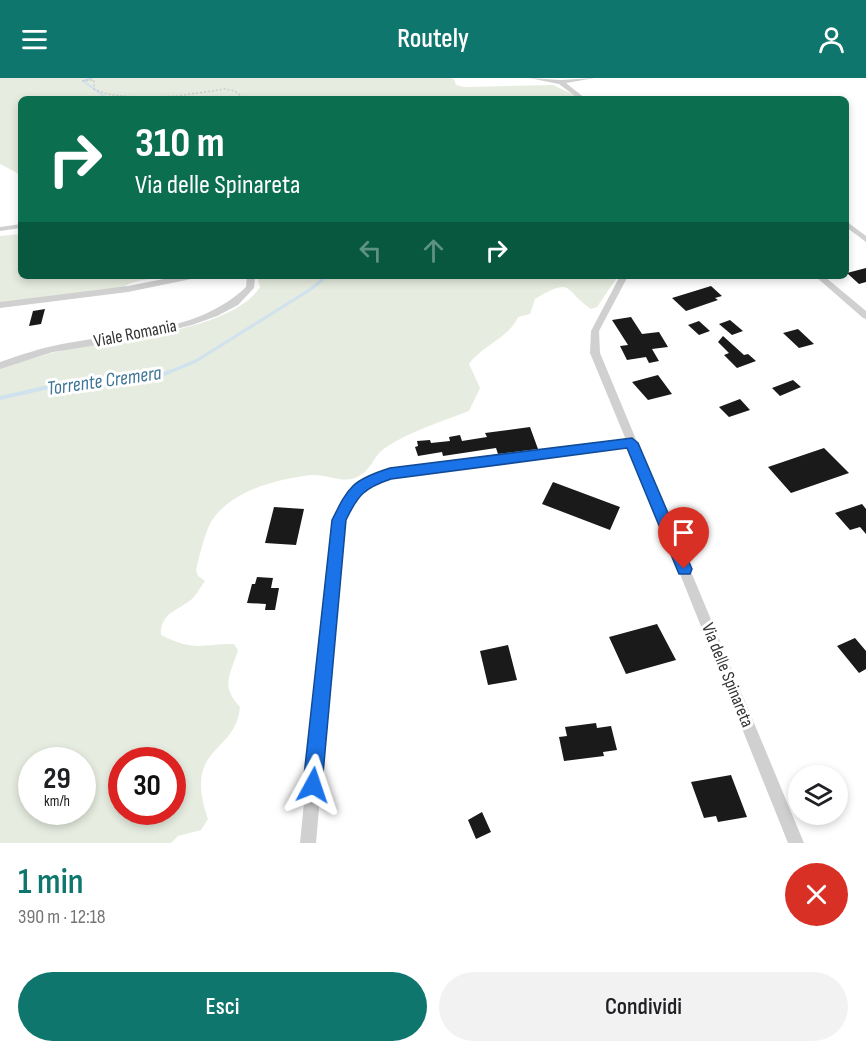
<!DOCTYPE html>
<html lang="it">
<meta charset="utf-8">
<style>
body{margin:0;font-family:"Sofia Sans Condensed",sans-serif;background:#f2f2f2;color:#202124;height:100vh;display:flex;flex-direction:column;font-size:22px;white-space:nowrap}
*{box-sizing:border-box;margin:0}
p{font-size:20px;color:#757577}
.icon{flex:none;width:33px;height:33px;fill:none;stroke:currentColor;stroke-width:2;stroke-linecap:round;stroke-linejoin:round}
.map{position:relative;height:765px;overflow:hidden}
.panel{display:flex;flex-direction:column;background:#fff;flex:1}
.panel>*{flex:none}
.guide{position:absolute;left:18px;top:18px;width:831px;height:183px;border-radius:9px;box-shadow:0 3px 9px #0003;background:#0b6e4f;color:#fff;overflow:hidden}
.tools{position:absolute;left:788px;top:687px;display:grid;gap:12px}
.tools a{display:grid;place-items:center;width:60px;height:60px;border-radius:50%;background:#fff;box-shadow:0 3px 9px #0003;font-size:30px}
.speed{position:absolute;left:18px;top:669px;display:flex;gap:12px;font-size:30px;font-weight:700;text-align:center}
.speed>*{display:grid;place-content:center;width:78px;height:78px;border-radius:50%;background:#fff;box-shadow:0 3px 9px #0003;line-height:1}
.speed small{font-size:15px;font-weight:400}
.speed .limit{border:9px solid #d22;background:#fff;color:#111}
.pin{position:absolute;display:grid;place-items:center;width:51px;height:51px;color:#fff;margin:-62px -26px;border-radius:50% 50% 50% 0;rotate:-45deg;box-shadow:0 0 6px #0007}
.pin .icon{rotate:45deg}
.me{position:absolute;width:66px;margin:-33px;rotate:5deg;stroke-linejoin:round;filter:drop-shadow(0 0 4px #0008)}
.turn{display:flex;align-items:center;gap:21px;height:126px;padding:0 18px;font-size:27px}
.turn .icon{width:78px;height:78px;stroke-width:2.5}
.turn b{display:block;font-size:42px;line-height:51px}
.lanes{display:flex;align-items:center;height:57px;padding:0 18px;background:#0003;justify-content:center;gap:30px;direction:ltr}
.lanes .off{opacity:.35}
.round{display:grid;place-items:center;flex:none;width:63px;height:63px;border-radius:32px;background:#f2f2f2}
.head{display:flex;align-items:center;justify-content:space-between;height:102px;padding:0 18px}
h1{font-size:36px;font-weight:600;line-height:45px;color:#0f766e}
.action{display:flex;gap:12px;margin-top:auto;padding:12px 18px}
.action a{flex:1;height:69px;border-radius:36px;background:#0f766e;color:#fff;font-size:24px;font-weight:600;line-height:69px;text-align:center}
.action a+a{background:#f2f2f2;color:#202124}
header{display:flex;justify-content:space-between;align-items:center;height:78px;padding:0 18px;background:#0f766e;color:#fff;font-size:27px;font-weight:600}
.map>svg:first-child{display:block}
.green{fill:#e6ecdf;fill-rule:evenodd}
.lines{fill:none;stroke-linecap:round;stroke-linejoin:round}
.stream-far2{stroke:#cfe2ee;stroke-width:2}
.stream-far1{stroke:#cfe2ee;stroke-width:3}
.stream{stroke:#cfe2ee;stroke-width:4}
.building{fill:#1a1a1a}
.path{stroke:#cdcdcd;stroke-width:1.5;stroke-dasharray:2 2;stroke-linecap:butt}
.street{fill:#d0d0d0;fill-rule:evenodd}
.route{fill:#1a73e8;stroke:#114b97;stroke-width:1.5}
.labels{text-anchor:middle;stroke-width:6;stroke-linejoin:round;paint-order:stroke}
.street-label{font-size:18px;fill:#333;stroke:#fff}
.water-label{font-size:20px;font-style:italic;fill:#3f7597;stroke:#fff}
</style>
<header><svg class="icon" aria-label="menu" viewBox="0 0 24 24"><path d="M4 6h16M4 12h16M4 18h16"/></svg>Routely<svg class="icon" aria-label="person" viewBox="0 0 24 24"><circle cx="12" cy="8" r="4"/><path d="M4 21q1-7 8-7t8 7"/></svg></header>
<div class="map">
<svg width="866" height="765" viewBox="0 0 866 765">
<rect width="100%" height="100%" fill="#fff"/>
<path class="green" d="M0,0H450L454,1L456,7L464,9L553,7L583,21H21V97L0,86Z
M21,156V198H181C163,201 138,199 124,209L0,225V158Z
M257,198H618L597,229L591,231C563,212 574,198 535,221L530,236L518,239C509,260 482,267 469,286L480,310L469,333C441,344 410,353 385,370C373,378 372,392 357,399C343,406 327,396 312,397C277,401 231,412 211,444C206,452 198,482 196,492L198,498L205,503C201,508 198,514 194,519C180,533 160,533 161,557C196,574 199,566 234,566L238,572C230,598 220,607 240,629C236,677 182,667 208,741L201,752L178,758L171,765H0V285C25,287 47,274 72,270C118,262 233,252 260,209ZM32,682H82V734H32ZM122,682H172V734H122Z"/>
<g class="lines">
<path class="stream-far2" d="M93,0L83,3L108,21
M242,21H274"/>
<path class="stream-far1" d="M167,295L196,283L311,211L327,198"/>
<path class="stream" d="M0,320L44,310L157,299L171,293"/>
</g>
<path class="building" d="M866,190V204L859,206L847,195Z
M711,208L722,218L715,220L718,222L686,233L672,220Z
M45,231L41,246L29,248L33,233Z
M631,239L642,256L659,254L668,269L652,271L659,283L649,285L646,279L627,282L620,268L628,267L612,242Z
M730,242L743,253L732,257L719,246Z
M699,243L710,253L699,257L688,247Z
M798,251L814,266L799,270L783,255Z
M723,258L744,277L748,276L756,283L737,290L724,277L729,275L718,264Z
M658,297L672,316L648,322L632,304Z
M793,302L801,309L780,318L772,310Z
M740,321L750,332L729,339L719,329Z
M530,349L538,371L498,376L496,370L443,378L442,374L418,378L415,369L418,368L417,363L430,362L431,365L450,363L449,359L460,357L462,363L487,359L485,355Z
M824,370L849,395L791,415L768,389Z
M553,404L620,429L610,452L542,426Z
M862,426L866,431V456L860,449L850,452L835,435Z
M274,429L304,431L296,467L265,465Z
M257,499L273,500L271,510H279L275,532H265L266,526L247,525L252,506H255Z
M657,546L676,582L626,596L609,559Z
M855,560L866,573V591L859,595L837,568Z
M508,567L517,602L488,607L480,573Z
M596,645L597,650L611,648L617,672L603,674L604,678L564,683L559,659L567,658L565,649Z
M731,697L747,739L718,744L716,738L704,740L691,704Z
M482,734L491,754L476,761L468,742Z"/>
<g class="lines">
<path class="path" d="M91,0L83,3L94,2V11L107,16L140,20L177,18L225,11L235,13L245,21"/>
<path class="street" d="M529,0L561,2L595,0L566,5L586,21H579L559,6Z
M846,143L866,158V164L846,149Z
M21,146V150L0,153V149Z
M179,198H195L191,201L128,214L0,230V224L128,208Z
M247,198H255L254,210L238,227L217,238L192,247L135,261L53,274L0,291V284C20,277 41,270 62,266C124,254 198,255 246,209Z
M620,198H628L599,253L600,275L804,765H788L629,369L390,400C361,409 349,425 343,454L316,765H300L331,454C339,418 355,403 390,392L626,362L590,275L591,253Z
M815,198H824L866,233V241L863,240Z"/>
</g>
<path class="route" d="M632,360L638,365L692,491L690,496H679L627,370L391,401C364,410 358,417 346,442L322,707L319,714L313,717L306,714L303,707L332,442C349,408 352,402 390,390Z"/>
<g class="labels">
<g class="street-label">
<text transform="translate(135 255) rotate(-11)" y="6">Viale Romania</text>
<text transform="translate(728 597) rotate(68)" y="6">Via delle Spinareta</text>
</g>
<g class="water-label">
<text transform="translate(104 302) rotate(-8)" y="7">Torrente Cremera</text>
</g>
</g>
</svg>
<div class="tools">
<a><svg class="icon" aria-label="layers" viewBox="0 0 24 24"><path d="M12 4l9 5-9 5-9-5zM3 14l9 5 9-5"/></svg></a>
</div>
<div class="speed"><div>29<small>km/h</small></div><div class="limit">30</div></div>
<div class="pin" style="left:684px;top:491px;background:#d93025"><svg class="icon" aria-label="arrive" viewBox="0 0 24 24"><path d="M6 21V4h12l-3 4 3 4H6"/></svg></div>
<svg class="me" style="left:313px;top:707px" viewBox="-20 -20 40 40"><path d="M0-17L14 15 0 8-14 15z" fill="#1a73e8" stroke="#fff" stroke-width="4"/></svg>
<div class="guide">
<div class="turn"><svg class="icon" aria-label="right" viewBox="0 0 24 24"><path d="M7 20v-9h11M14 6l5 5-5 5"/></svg><div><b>310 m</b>Via delle Spinareta</div></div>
<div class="lanes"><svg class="icon off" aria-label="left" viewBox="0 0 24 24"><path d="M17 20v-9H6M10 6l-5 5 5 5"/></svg><svg class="icon off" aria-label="ahead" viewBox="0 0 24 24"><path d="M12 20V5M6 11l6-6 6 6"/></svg><svg class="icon" aria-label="right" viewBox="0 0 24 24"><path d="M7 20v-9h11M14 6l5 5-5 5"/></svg></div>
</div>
</div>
<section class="panel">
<div class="head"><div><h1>1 min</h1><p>390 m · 12:18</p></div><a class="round" style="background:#d93025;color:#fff"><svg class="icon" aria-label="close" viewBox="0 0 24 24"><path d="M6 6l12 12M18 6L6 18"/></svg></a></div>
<div class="action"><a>Esci</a><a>Condividi</a></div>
</section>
